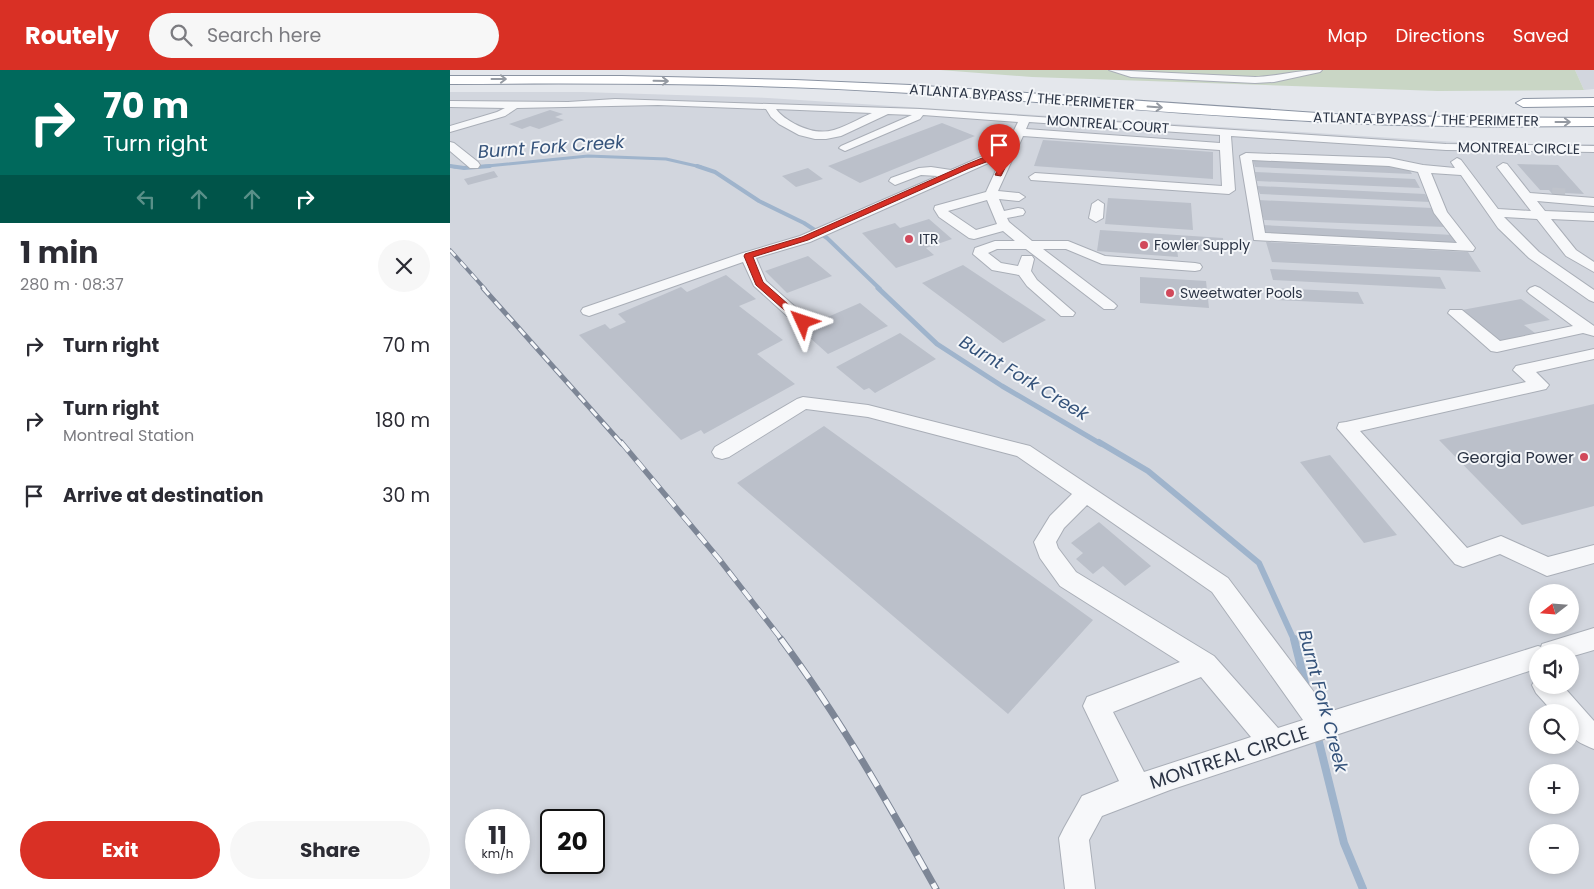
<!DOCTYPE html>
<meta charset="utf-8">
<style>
body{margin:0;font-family:Poppins,sans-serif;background:#f7f7f7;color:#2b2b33;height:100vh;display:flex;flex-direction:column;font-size:19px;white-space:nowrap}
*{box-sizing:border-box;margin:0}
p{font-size:16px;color:#7c7c81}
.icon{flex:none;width:28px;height:28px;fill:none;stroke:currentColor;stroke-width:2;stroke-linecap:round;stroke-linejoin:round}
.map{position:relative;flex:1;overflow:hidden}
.details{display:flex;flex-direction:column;background:#fff;width:450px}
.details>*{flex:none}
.hud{background:#00695c;color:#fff;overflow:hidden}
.needle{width:32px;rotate:253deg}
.tools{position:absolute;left:1079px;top:514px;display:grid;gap:10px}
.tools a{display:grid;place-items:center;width:50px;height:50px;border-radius:50%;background:#fff;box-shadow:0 2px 8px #0003;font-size:25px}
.speed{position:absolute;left:15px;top:739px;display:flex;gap:10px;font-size:25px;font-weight:700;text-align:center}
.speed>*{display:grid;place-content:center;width:65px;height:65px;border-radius:50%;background:#fff;box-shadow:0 2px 8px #0003;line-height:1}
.speed small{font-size:12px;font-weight:400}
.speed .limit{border:2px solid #111;border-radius:8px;background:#fff;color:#111}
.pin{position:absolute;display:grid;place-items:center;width:42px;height:42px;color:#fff;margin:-51px -21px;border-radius:50% 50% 50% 0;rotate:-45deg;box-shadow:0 0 5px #0007}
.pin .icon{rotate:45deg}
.me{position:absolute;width:55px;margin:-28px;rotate:312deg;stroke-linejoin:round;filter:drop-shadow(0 0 4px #0008)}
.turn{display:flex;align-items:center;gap:18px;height:105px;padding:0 20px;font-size:22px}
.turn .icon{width:65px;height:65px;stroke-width:2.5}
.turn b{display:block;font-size:35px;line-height:42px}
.lanes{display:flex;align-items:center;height:48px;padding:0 20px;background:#0003;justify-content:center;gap:25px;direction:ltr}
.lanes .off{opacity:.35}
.round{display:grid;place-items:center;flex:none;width:52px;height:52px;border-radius:26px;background:#f7f7f7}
.summary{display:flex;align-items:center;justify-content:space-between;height:85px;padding:0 20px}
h1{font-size:30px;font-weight:700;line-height:38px}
.button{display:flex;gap:10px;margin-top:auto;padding:10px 20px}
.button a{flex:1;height:58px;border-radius:30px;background:#d93025;color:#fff;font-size:20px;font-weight:700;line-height:58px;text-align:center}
.button a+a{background:#f7f7f7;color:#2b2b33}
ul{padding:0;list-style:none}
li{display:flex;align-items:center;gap:15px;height:75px;padding:0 20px}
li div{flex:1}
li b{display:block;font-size:19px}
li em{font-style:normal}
header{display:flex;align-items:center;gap:30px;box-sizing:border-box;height:70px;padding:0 25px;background:#d93025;color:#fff}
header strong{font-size:24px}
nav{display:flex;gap:28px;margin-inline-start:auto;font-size:18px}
.search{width:350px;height:45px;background:#f7f7f7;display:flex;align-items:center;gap:12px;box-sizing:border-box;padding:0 18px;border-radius:28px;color:#7c7c81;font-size:19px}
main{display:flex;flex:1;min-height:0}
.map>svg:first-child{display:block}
.built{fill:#d2d6de;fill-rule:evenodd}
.green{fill:#c9d6c5}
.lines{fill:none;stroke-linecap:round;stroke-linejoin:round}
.stream-far4{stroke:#9fb4cc;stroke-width:3}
.stream-far3{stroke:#9fb4cc;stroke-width:4}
.stream-far2{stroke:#9fb4cc;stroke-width:5}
.stream-far1{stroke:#9fb4cc;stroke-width:6}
.stream{stroke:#9fb4cc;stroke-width:8}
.building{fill:#bbc0ca}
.minor-tunnel{stroke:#bfc3cb;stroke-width:13;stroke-dasharray:13 7;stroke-linecap:butt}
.minor-casing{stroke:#a9aeb7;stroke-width:2}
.highway-casing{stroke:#8b94a3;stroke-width:2}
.minor{fill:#f7f8fa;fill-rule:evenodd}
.highway{fill:#fff;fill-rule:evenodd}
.rail-far3-casing{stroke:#7d8696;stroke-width:4}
.rail-far2-casing{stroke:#7d8696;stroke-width:5}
.rail-far1-casing{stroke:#7d8696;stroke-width:5.5}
.rail-casing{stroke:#7d8696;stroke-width:7}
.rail-far3{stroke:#f4f6f9;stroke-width:2.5;stroke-dasharray:8;stroke-linecap:butt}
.rail-far2{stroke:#f4f6f9;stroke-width:3;stroke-dasharray:9;stroke-linecap:butt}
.rail-far1{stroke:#f4f6f9;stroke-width:4;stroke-dasharray:12;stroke-linecap:butt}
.rail{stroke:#f4f6f9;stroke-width:5;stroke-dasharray:16;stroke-linecap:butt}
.oneway{stroke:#959aa2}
.route{fill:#d93025;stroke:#8d1f18}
.poi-dot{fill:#d1495b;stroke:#f4f6f9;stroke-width:2}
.labels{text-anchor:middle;stroke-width:4;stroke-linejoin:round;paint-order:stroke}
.far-street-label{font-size:14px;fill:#2b3445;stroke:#f4f6f9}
.far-poi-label{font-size:14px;fill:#2b3445;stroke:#f4f6f9;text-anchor:start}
.poi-label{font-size:16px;fill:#2b3445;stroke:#f4f6f9;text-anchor:end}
.water-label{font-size:18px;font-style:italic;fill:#34527a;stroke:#f4f6f9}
.near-street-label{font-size:19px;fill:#2b3445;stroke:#f4f6f9}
</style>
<header>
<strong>Routely</strong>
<div class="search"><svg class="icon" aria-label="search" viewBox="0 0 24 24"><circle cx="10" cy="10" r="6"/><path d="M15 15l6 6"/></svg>Search here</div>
<nav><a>Map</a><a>Directions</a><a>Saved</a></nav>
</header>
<main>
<section class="details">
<div class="hud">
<div class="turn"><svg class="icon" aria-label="right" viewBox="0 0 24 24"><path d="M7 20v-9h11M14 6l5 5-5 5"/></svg><div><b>70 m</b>Turn right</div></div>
<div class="lanes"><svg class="icon off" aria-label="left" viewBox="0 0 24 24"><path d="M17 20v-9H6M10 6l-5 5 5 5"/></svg><svg class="icon off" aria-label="ahead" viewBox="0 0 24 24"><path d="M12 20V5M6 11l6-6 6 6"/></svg><svg class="icon off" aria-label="ahead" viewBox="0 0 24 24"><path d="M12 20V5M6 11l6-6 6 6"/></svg><svg class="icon" aria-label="right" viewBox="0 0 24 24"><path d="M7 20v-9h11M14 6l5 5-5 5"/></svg></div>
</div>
<div class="summary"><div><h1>1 min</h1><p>280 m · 08:37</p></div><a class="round"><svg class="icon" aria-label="close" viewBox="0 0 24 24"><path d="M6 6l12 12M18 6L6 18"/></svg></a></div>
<ul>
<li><svg class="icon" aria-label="right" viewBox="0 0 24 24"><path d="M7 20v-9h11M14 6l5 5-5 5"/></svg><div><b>Turn right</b></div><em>70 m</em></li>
<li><svg class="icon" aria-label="right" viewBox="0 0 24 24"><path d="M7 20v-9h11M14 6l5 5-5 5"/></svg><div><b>Turn right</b><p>Montreal Station</p></div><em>180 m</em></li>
<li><svg class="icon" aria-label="arrive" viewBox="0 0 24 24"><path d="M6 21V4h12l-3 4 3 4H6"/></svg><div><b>Arrive at destination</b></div><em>30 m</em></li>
</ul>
<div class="button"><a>Exit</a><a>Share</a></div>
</section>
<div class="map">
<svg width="1144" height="819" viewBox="0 0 1144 819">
<rect width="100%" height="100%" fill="#e4e7ec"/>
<path class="built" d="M1125,0H1144V19L1134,20Z
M0,22H132L318,28L1037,74H1144V819H0ZM1088,522H1120V555H1088ZM1088,582H1120V615H1088ZM1088,642H1120V675H1088ZM1088,702H1120V735H1088ZM26,750H69V792H26ZM101,750H144V792H101ZM1088,762H1120V795H1088Z"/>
<path class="green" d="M490,0H1125L1134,20L988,21L902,18L582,7Z"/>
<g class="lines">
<path class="stream-far4" d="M0,96L5,97
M27,97L138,86L216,89L251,97"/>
<path class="stream-far3" d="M0,96L14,98L40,96
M247,96L265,102L309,131L354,153L377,168L430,219"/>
<path class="stream-far2" d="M428,218L487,274L552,316L651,374"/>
<path class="stream-far1" d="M649,372L698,401L809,493L844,570"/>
<path class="stream" d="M844,569L855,613
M867,664L894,773L913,819"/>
</g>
<path class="building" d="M100,40L113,44L105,47L114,50L89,59L80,56L72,59L59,54Z
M492,53L525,66L410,113L378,96Z
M593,70L763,82V109L584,96Z
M803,90L958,97L962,104L805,97Z
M1067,94L1108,95L1134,124L1114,123L1117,127L1104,126L1099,120H1090Z
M358,98L373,109L346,117L332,106Z
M44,101L48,107L18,115L14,109Z
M805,102L965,109L970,118L807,111Z
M807,116L975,124L980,132L810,124Z
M658,128L741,133L743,160L655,154Z
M808,130L982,138L995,157L814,150Z
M479,149L502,169L476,178L484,185L446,198L412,163L445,153L450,158Z
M812,155L1003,165L1008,174L816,164Z
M650,160L773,168L774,182L727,179L728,187L647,181Z
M816,172L1018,182L1031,202L822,192Z
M358,186L382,206L337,223L315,201Z
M513,195L596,250L553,273L472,213Z
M820,199L990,207L996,219L823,210Z
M276,205L306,229L289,236L333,270L307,284L345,314L254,364L251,360L231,370L129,265L155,254L160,259L176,252L168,244L231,217L237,222Z
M690,207L756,211L759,238L690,233Z
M822,218L908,222L914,234L826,230Z
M1071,229L1100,250L1074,255L1085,263L1050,271L1012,240Z
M410,233L438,256L378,284L350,259Z
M450,263L486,289L425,323L419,318L414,320L386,297Z
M1144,334V436L1072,455L989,370Z
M374,356L643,550L558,644L287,413Z
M880,385L947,465L914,473L850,392Z
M649,452L701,496L675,516L653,496L643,504L626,489L633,483L621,473Z"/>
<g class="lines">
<path class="minor-tunnel" d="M1102,124L1115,125"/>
<defs>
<path id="minor" d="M659,0L805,7C828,6 849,0 872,0L870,2L824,12L805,13L681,7Z
M165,29L470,39L996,74L1144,76V82L996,80L781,66L785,120L779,124L581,110L579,107L585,103L772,116L770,80L573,66L548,121L569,123L575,127L569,131L549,129L554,141L568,138L573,139L575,142L573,145L557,148L559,152L582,171H618L655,186L745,193L750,194L752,197L750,200L745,201L652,194L616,179H593L664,233L667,236L664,239H654L576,179H547L538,183L551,193L568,196L572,186H582L584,189L581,201L587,210L625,243L623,246H611L577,216L569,205L542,200L523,184L525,178L545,171H565L553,161L524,169L519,168L489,147L484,139L485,136L536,122L552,87L360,172L306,188L316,211L359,249L361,252L359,255H347L304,216L293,192L139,246L133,244L131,241L133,238L293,183L350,166L488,106L471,105L445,115L439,111L441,108L469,98L481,97L501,100L540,83L555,79L568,52L473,45L470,49L395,81L389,78L391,76L462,45L438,44L391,66L376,69H365L349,65L329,54L321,47L316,39L208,35L67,38L55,46L0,62V56L47,42L55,38L0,37V31L118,32ZM326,39L422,43C392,56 378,71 345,54C338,50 331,46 326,39ZM579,52L770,65V73L576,59ZM537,130L547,154L526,160L498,141Z
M0,72L4,73L28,92L30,95L28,98H20L0,81Z
M796,83L939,88L973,95L1005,98L1001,92L1007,88L1011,90L1048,139L1081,141L1047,97L1053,93L1057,94L1080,123L1144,128V136L1087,131L1095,141L1144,143V151L1101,149L1126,180L1144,192V202L1116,186L1087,149L1054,147L1089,182L1144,220V232L1139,230L1079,188L1048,158L1011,105L981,103L997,142L1025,178L1023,181L804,170L790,86ZM802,90L939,96L968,102L984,143L1007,173L815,163Z
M648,130L654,134L653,148L646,152L639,148L642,134Z
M1085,216L1090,218L1144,256V266L1133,263L1047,282L1041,281L998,243L1000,240H1012L1050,271L1123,256L1080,224L1077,221L1080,218Z
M1144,279V289L1086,302L1099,315L1096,319L910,361L1017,478L1051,466L1098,487L1144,475V493L1097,506L1050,484L1013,497L1005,494L887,358L889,353L896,352L1076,312L1063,300L1066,296Z
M353,327L418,335L580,376L778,508L879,642L1088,576L1091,577L1092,574L1144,558V580L1120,587V582H1088V598L720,720L652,746L639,770L645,819H615L609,768L614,758L632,726L669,711L633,636L637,627L730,592L610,516L590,488L584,472L600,446L622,424L567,386L418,347L356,339L279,387L272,389L265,387L262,382L265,377L347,329ZM637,435L762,522L853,650L828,658L764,586L626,502L608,478L606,472L614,458ZM751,607L801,667L694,702L663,642Z
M1088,606V615H1112L1144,651V679C1120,669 1120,668 1120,642H1103L1086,623L1082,615Z"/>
<path id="highway" d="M0,6H172L345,10L460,15L882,44L994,47L1144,48V56C1056,57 967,57 879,52C739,45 600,32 460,23C307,13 153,13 0,14Z
M1144,28V36L1073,37L1066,33L1073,29Z"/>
</defs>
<use href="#minor" class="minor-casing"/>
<use href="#highway" class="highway-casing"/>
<use href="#minor" class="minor"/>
<use href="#highway" class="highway"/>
<defs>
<path id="rail-far3" d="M0,180L35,219"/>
<path id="rail-far2" d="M33,218L172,374"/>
<path id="rail-far1" d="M171,372L269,489L332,570"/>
<path id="rail" d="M331,569C390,648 438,733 486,819"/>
</defs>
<use href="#rail-far3" class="rail-far3-casing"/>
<use href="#rail-far2" class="rail-far2-casing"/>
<use href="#rail-far1" class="rail-far1-casing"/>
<use href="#rail" class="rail-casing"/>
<use href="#rail-far3" class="rail-far3"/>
<use href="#rail-far2" class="rail-far2"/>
<use href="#rail-far1" class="rail-far1"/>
<use href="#rail" class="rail"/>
</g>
<defs><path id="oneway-shaft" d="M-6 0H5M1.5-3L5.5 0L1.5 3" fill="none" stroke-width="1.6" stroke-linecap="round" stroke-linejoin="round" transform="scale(1.25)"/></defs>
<g class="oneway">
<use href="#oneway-shaft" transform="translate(49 9)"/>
<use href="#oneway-shaft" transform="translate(211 11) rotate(1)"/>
<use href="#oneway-shaft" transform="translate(705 37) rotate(4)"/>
<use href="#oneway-shaft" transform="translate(1113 52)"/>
</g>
<path class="route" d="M559,80L563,82L551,106L545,105L555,85L520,98L358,170L303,187L313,212L356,250V254H350L306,215L294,186L295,184L352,167L515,95L542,84Z"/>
<g class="poi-dot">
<circle cx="459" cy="169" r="5"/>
<circle cx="694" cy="175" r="5"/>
<circle cx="720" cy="223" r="5"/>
<circle cx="1134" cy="387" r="5"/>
</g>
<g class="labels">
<g class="far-street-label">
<text transform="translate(572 27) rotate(4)" y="5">ATLANTA BYPASS / THE PERIMETER</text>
<text transform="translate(976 49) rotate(1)" y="5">ATLANTA BYPASS / THE PERIMETER</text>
<text transform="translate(658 54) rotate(4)" y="5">MONTREAL COURT</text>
<text transform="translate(1069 78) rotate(1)" y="5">MONTREAL CIRCLE</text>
</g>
<g class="far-poi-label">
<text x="469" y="174">ITR</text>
<text x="704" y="180">Fowler Supply</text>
<text x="730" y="228">Sweetwater Pools</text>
</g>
<g class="poi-label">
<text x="1124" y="393">Georgia Power</text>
</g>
<g class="water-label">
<text transform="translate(101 77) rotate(-4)" y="6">Burnt Fork Creek</text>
<text transform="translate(574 308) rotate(31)" y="6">Burnt Fork Creek</text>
<text transform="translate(873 631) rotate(75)" y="6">Burnt Fork Creek</text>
</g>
<g class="near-street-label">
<text transform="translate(779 687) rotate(-18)" y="7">MONTREAL CIRCLE</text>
</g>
</g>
</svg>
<div class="tools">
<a><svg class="needle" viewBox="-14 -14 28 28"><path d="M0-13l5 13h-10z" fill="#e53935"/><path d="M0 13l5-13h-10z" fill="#7c7c81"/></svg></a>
<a><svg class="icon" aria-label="sound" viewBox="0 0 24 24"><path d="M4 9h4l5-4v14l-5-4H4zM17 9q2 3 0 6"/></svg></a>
<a><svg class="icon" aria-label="search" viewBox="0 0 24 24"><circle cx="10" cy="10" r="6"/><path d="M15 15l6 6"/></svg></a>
<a>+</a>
<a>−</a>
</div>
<div class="speed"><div>11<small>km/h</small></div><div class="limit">20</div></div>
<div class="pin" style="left:549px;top:105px;background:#d93025"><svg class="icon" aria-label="arrive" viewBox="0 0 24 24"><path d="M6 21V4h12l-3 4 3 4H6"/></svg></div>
<svg class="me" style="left:353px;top:252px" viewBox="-20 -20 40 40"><path d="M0-17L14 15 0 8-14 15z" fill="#d93025" stroke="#fff" stroke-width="4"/></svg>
</div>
</main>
